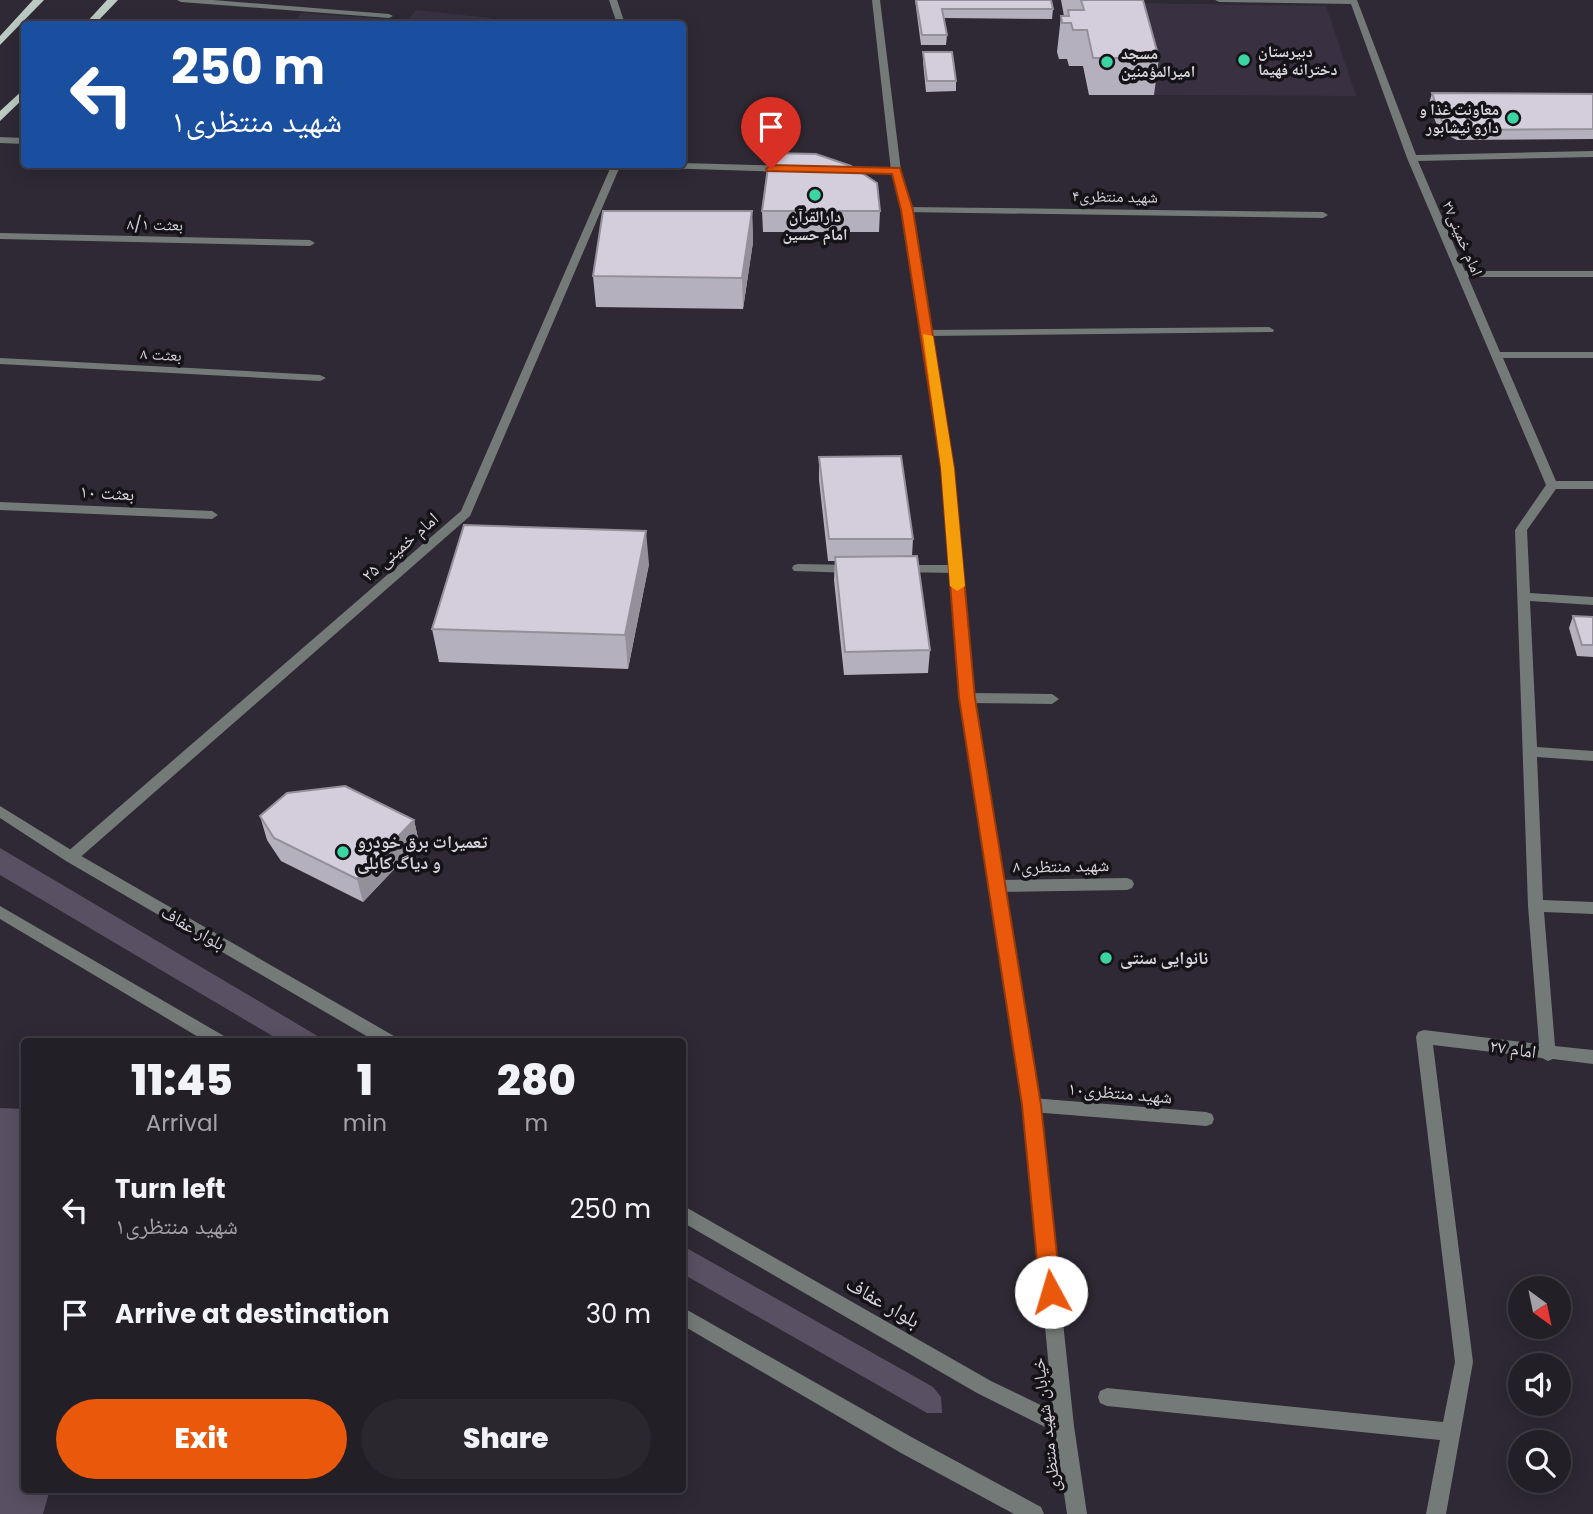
<!DOCTYPE html>
<meta charset="utf-8">
<style>
body{margin:0;font-family:Poppins,"Noto Naskh Arabic",sans-serif;background:#2a272f;color:#f1f3f6;height:100vh;display:flex;flex-direction:column;font-size:26px;white-space:nowrap}
*{box-sizing:border-box;margin:0}
p{font-size:23px;color:#a2a2a7}
.icon{flex:none;width:38px;height:38px;fill:none;stroke:currentColor;stroke-width:2;stroke-linecap:round;stroke-linejoin:round}
.map{position:relative;flex:1;overflow:hidden}
.panel{position:absolute;left:21px;top:1038px;width:665px;height:455px;display:flex;flex-direction:column;background:#221f27;border-radius:7px;box-shadow:0 4px 18px #0003,0 0 0 2px #3f3d44}
.panel>*{flex:none}
.hud{position:absolute;left:21px;top:21px;width:665px;height:147px;border-radius:7px;box-shadow:0 4px 18px #0003,0 0 0 2px #3f3d44;background:#1a4fa0;color:#fff;overflow:hidden}
.needle{width:46px;rotate:147deg}
.buttons{position:absolute;left:1508px;top:1276px;display:grid;gap:14px}
.buttons a{display:grid;place-items:center;width:63px;height:63px;border-radius:50%;background:#221f27;box-shadow:0 4px 18px #0003,0 0 0 2px #3f3d44;font-size:35px}
.pin{position:absolute;display:grid;place-items:center;width:60px;height:60px;color:#fff;margin:-72px -30px;border-radius:50% 50% 50% 0;rotate:-45deg;box-shadow:0 0 7px #0007}
.pin .icon{rotate:45deg}
.me{position:absolute;width:77px;margin:-38px;rotate:354deg;stroke-linejoin:round;filter:drop-shadow(0 0 5px #0008)}
.turn{display:flex;align-items:center;gap:24px;height:147px;padding:0 35px;font-size:32px}
.turn .icon{width:91px;height:91px;stroke-width:2.5}
.turn b{display:block;font-size:49px;line-height:60px}
.eta{display:flex;justify-content:space-evenly;align-items:center;height:119px;text-align:center}
.eta b{font-size:42px;font-weight:800;line-height:49px}
.action{display:flex;gap:14px;margin-top:auto;padding:14px 35px}
.action a{flex:1;height:80px;border-radius:42px;background:#ea580c;color:#fff;font-size:28px;font-weight:800;line-height:80px;text-align:center}
.action a+a{background:#2a272f;color:#f1f3f6}
ul{padding:0;list-style:none}
li{display:flex;align-items:center;gap:21px;height:105px;padding:0 35px}
li div{flex:1}
li b{display:block;font-size:26px}
li em{font-style:normal}
.map>svg:first-child{display:block}
.built{fill:#393142}
.green{fill:#595163}
.lines{fill:none;stroke-linecap:round;stroke-linejoin:round}
.minor{fill:#747a77;fill-rule:evenodd}
.tertiary{fill:#747a77;fill-rule:evenodd}
.primary{fill:#bccac4;fill-rule:evenodd}
.wall{fill:#b5b0bd}
.shaded-wall{fill:#94909a}
.building{fill:#d3cddc;stroke:#94909a;stroke-width:2}
.route{fill:#ea580c;stroke:#983908;stroke-width:2}
.slow{fill:#f59e0b}
.poi-dot{fill:#3dd4a3;stroke:#151317;stroke-width:2.5}
.labels{text-anchor:middle;stroke-width:7;stroke-linejoin:round;paint-order:stroke}
.far-poi-label{font-size:16px;font-weight:bold;fill:#d7d4dc;stroke:#151317;text-anchor:start}
.far-street-label{font-size:16px;fill:#d7d4dc;stroke:#151317}
.street-label{font-size:18px;fill:#d7d4dc;stroke:#151317}
.poi-label{font-size:18px;font-weight:bold;fill:#d7d4dc;stroke:#151317;text-anchor:start}
.near-street-label{font-size:21px;fill:#d7d4dc;stroke:#151317}
</style>
<div class="map">
<svg width="1593" height="1514" viewBox="0 0 1593 1514">
<rect width="100%" height="100%" fill="#2e2934"/>
<path class="built" d="M1129,3L1326,6L1356,96L1154,95Z
M416,10L491,18L489,24H292L301,13L408,20Z"/>
<path class="green" d="M0,848L326,1041H281L0,875Z
M0,1108L24,1109V1489H50L43,1514H0Z
M683,1246L933,1387L941,1397L942,1413H927L683,1274Z"/>
<g class="lines">
<path class="minor" d="M177,0H213L389,14L393,16L389,18L181,2Z
M609,0H617L625,24H617Z
M1215,0H1357L1416,155L1593,151V157L1418,161L1465,271H1593V277H1468L1500,352H1593V358H1503L1556,481H1593V489H1556L1527,530L1530,593L1593,597V605L1530,601L1537,747L1593,751V761L1537,757L1543,900L1593,902V914L1544,912L1555,1046L1593,1050V1064L1553,1059L1548,1061L1542,1058L1433,1045L1473,1362L1446,1514H1426L1440,1440L1107,1406L1100,1403L1098,1397L1100,1391L1107,1388L1443,1422L1455,1362L1416,1037L1418,1032L1424,1030L1539,1044L1528,906L1515,530L1546,485L1407,158L1351,4L1219,2Z
M0,137L24,138V144L0,143Z
M682,163L787,166L792,169L787,172L627,167L623,164Z
M612,164H621L470,516L76,861H66L64,857L66,853L461,511Z
M839,167L896,168L901,171L896,174L836,172V168Z
M907,207L1323,212L1328,215L1323,218L904,212L902,210Z
M0,233L310,240L315,243L310,246L0,239Z
M1269,327L1274,330L1273,332L926,336L921,333L926,330Z
M0,358L320,375L326,378L320,381L0,364Z
M0,502L212,511L218,515L212,519L0,510Z
M798,564L853,565L859,569L853,573L794,571L792,568L794,565Z
M901,565H956L962,569L956,573L897,572L895,569Z
M967,693L1052,694L1059,699L1052,704L967,703L960,698Z
M1127,878L1132,880L1134,884L1132,888L1127,890L996,892L991,890L988,886L991,882L996,880Z
M1032,1098L1206,1112L1212,1114L1214,1119L1212,1124L1206,1126L1032,1112L1026,1110L1024,1105L1026,1100Z"/>
<path class="tertiary" d="M872,0H880L901,171L912,210L953,468L974,698L1040,1105L1074,1426L1087,1514H1067L1055,1432L977,1393L682,1222V1205L991,1381L1053,1411L1024,1105L960,698L941,468L902,210L891,171Z
M0,806L76,853L394,1036L396,1041H375L66,861L0,818Z
M0,906L224,1036L226,1041H205L0,919Z
M682,1307L915,1439L1041,1507L1044,1514H1014L901,1453L682,1325Z"/>
<path class="primary" d="M33,0H44L0,45V36Z
M107,0H118L95,24H85Z
M24,89V98L0,121V111Z"/>
</g>
<path class="wall" d="M915,0H1051L1053,9L1052,19L944,18L947,35L946,45H921Z
M1061,0H1143L1159,58L1154,95H1089L1083,66H1069L1067,59H1059L1057,52L1061,16H1064Z
M923,52L956,81V91L926,92L923,62Z
M1432,93L1593,94V139L1457,140L1439,131L1429,104Z
M752,211L753,242L743,309L596,307L593,276Z
M762,211H880L879,232H763Z
M819,457L913,539L912,556L930,650L928,673L844,675L834,580L835,561H828L819,480Z
M649,564L628,669L439,662L432,629Z
M1573,616L1593,617V657L1577,656L1569,628Z
M260,816L414,820L419,843L363,902L281,861L267,840Z"/>
<path class="shaded-wall" d="M752,211L753,242L743,309L742,278Z
M646,531L649,564L628,669L625,635Z
M414,820L419,843L363,902L357,879Z"/>
<path class="building" d="M916,0H1051L1053,9H942L947,35H922Z
M1081,0H1143L1159,58H1093L1087,30H1073L1071,23H1062L1061,16H1069L1068,10H1084Z
M923,52H952L956,81H927Z
M1432,93L1593,94V129L1460,130L1442,121Z
M770,153L816,154L851,166L877,183L880,211H762Z
M603,211H752L742,278L593,276Z
M901,456L913,539H829L819,457Z
M464,525L646,531L625,635L432,629Z
M917,556L930,650L845,652L835,557Z
M1573,616L1593,617V645H1582Z
M345,786L414,820L357,879L274,838L260,816L287,793Z"/>
<path class="route" d="M771,165L900,168L913,210L954,468L975,698L1041,1105L1061,1292L1058,1299L1051,1302L1043,1299L1040,1292L1022,1105L959,698L941,468L901,210L892,174L767,171L766,169Z"/>
<path class="slow" d="M923,334L933,336L954,468L965,586L957,591L950,586L941,468Z"/>
<g class="poi-dot">
<circle cx="1244" cy="60" r="7"/>
<circle cx="1107" cy="62" r="7"/>
<circle cx="1513" cy="118" r="7"/>
<circle cx="815" cy="195" r="7"/>
<circle cx="343" cy="852" r="7"/>
<circle cx="1106" cy="958" r="7"/>
</g>
<g class="labels">
<g class="far-poi-label">
<text x="1258" y="57">دبیرستان<tspan x="1258" dy="18">دخترانه فهیما</tspan></text>
<text x="1121" y="59">مسجد<tspan x="1121" dy="18">امیرالمؤمنین</tspan></text>
<text x="1499" y="115" text-anchor="end">معاونت غذا و<tspan x="1499" dy="18">دارو نیشابور</tspan></text>
<text x="815" y="222" text-anchor="middle">دارالقرآن<tspan x="815" dy="18">امام حسین</tspan></text>
</g>
<g class="far-street-label">
<text transform="translate(1115 196) rotate(1)" y="6">شهید منتظری۴</text>
<text transform="translate(155 224) rotate(1)" y="6">بعثت ۸/۱</text>
<text transform="translate(1463 238) rotate(67)" y="6">امام خمینی۲۷</text>
<text transform="translate(161 354) rotate(3)" y="6">بعثت ۸</text>
</g>
<g class="street-label">
<text transform="translate(107 493) rotate(3)" y="6">بعثت ۱۰</text>
<text transform="translate(400 547) rotate(-41)" y="6">امام خمینی ۲۵</text>
<text transform="translate(1061 866) rotate(-1)" y="6">شهید منتظری۸</text>
<text transform="translate(193 928) rotate(30)" y="6">بلوار عفاف</text>
<text transform="translate(1513 1049) rotate(8)" y="6">امام ۲۷</text>
<text transform="translate(1120 1093) rotate(5)" y="6">شهید منتظری۱۰</text>
<text transform="translate(1046 1425) rotate(-97)" y="6">خیابان شهید منتظری</text>
</g>
<g class="poi-label">
<text x="357" y="848">تعمیرات برق خودرو<tspan x="357" dy="21">و دیاگ کابلی</tspan></text>
<text x="1120" y="964">نانوایی سنتی</text>
</g>
<g class="near-street-label">
<text transform="translate(883 1302) rotate(30)" y="7">بلوار عفاف</text>
</g>
</g>
</svg>
<div class="buttons">
<a><svg class="needle" viewBox="-14 -14 28 28"><path d="M0-13l5 13h-10z" fill="#e53935"/><path d="M0 13l5-13h-10z" fill="#a2a2a7"/></svg></a>
<a><svg class="icon" aria-label="sound" viewBox="0 0 24 24"><path d="M4 9h4l5-4v14l-5-4H4zM17 9q2 3 0 6"/></svg></a>
<a><svg class="icon" aria-label="search" viewBox="0 0 24 24"><circle cx="10" cy="10" r="6"/><path d="M15 15l6 6"/></svg></a>
</div>
<div class="pin" style="left:771px;top:169px;background:#d93025"><svg class="icon" aria-label="arrive" viewBox="0 0 24 24"><path d="M6 21V4h12l-3 4 3 4H6"/></svg></div>
<svg class="me" style="left:1051px;top:1292px" viewBox="-20 -20 40 40"><circle r="19" fill="#fff"/><path d="M0-13L10 11 0 6-10 11z" fill="#ea580c"/></svg>
<div class="hud">
<div class="turn"><svg class="icon" aria-label="left" viewBox="0 0 24 24"><path d="M17 20v-9H6M10 6l-5 5 5 5"/></svg><div><b>250 m</b>شهید منتظری۱</div></div>
</div>
<section class="panel">
<div class="eta">
<div><b>11:45</b><p>Arrival</p></div>
<div><b>1</b><p>min</p></div>
<div><b>280</b><p>m</p></div>
</div>
<ul>
<li><svg class="icon" aria-label="left" viewBox="0 0 24 24"><path d="M17 20v-9H6M10 6l-5 5 5 5"/></svg><div><b>Turn left</b><p>شهید منتظری۱</p></div><em>250 m</em></li>
<li><svg class="icon" aria-label="arrive" viewBox="0 0 24 24"><path d="M6 21V4h12l-3 4 3 4H6"/></svg><div><b>Arrive at destination</b></div><em>30 m</em></li>
</ul>
<div class="action"><a>Exit</a><a>Share</a></div>
</section>
</div>
